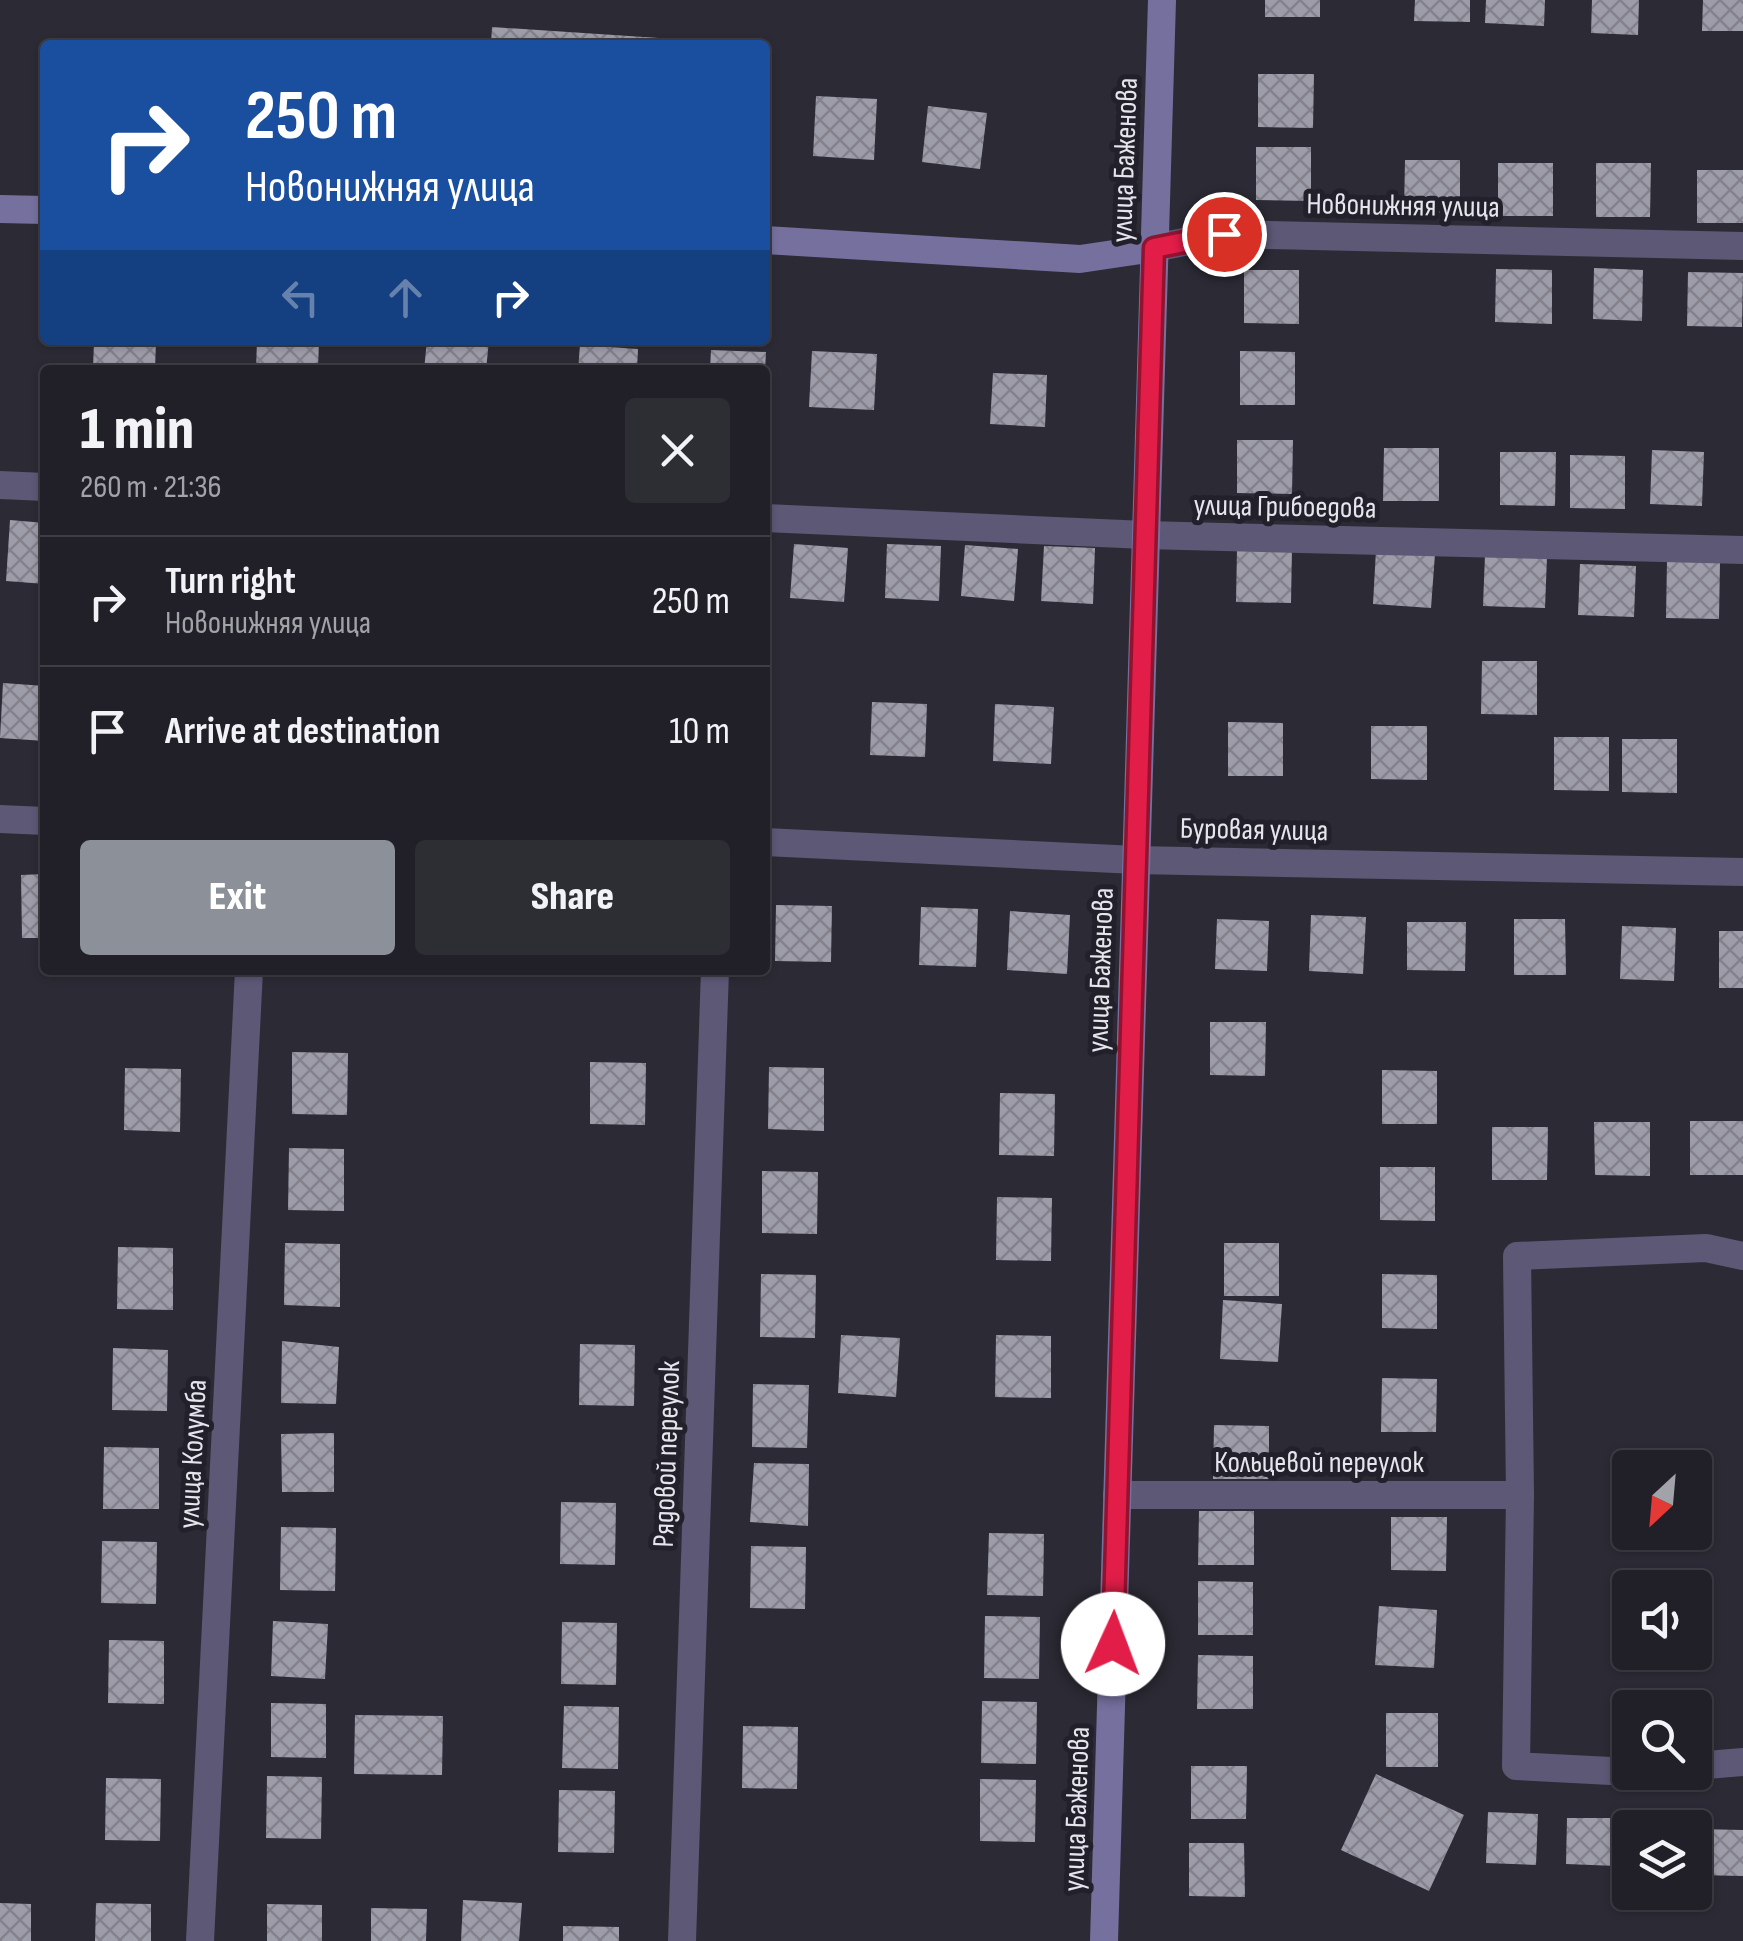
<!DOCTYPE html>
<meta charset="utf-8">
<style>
body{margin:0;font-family:"Sofia Sans Condensed",sans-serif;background:#2d2d34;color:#f1f3f6;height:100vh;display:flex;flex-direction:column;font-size:38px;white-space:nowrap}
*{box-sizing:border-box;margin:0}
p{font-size:32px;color:#a2a3a8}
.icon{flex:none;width:55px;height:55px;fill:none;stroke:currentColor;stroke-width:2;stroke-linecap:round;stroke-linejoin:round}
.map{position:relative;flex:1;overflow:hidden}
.sheet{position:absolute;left:40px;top:365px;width:730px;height:610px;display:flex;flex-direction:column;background:#212028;border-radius:10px;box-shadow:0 2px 8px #0004,0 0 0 2px #3e3e45}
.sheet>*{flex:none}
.banner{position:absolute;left:40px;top:40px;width:730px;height:305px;border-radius:10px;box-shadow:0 2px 8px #0004,0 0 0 2px #3e3e45;background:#1a4fa0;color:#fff;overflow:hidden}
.needle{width:65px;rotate:206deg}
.controls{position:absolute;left:1612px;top:1450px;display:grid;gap:20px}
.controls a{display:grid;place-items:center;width:100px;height:100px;border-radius:10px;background:#212028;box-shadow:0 2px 8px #0004,0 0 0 2px #3e3e45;font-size:50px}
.pin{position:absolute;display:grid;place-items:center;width:85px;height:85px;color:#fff;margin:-42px;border:5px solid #fff;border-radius:50%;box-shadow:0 2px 10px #0007}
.me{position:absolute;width:110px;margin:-55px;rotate:2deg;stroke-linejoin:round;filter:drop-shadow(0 0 8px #0008)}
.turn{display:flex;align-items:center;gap:35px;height:210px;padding:0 40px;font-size:45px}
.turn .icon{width:130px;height:130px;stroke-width:2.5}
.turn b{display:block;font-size:70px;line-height:85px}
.lanes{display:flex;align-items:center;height:95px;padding:0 40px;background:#0003;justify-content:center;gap:50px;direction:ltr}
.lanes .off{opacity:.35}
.round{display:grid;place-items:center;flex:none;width:105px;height:105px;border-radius:10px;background:#2d2d34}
.overview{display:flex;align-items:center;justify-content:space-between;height:170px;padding:0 40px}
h1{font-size:60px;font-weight:800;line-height:75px}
.cta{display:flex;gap:20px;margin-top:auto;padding:20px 40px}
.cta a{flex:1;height:115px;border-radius:10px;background:#8c9099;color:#fff;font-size:40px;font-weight:800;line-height:115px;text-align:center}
.cta a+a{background:#2d2d34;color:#f1f3f6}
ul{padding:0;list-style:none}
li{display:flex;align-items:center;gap:30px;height:130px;padding:0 40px;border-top:2px solid #3e3e45}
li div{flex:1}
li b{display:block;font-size:38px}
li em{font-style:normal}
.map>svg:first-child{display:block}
.building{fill:url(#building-cross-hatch)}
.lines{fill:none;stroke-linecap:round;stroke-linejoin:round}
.minor{stroke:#5c5876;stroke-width:28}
.secondary{stroke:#76709f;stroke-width:28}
.route-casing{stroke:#92132f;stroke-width:25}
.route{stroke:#e11d48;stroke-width:18}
.labels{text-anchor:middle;stroke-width:10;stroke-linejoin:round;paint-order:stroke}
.street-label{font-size:30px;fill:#e6e5ec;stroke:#22212b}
</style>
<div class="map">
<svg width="1743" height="1941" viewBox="0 0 1743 1941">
<defs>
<pattern id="building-cross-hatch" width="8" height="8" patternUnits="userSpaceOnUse" patternTransform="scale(2.5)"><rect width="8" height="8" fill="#9d9ca9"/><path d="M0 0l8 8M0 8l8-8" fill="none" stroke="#83828c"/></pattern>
</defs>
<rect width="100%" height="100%" fill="#2c2b35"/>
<path class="building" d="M1265,0H1320V17H1265Z
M1415,0H1470V22L1414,21Z
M1486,0H1545L1544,26L1485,23Z
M1592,0H1639L1638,35L1591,33Z
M1703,0H1743V31H1702Z
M492,27L659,38L658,45H491Z
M1258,74H1314L1313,128L1258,127Z
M816,96L877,99L874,160L813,156Z
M928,106L987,113L980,169L922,162Z
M1256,147H1311V201L1256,200Z
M1405,160H1460V213H1404Z
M1498,163H1553V216H1498Z
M1596,163H1651L1650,217H1596Z
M1697,170H1743V223H1697Z
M1594,268L1643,270L1642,321L1593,319Z
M1496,269L1552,270V324L1495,322Z
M1244,270H1299V324L1244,323Z
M1688,272L1743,273L1742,327L1687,326Z
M94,340H156L155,370H93Z
M257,340H319L318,370H256Z
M427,340H489L486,370H424Z
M580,345L638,349L637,370H578Z
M711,350L766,352L765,370H710Z
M812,351L877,354L874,410L809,407Z
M1240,351L1295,352V405H1240Z
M993,373L1047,375L1045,427L990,424Z
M1237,440H1293L1292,494L1237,493Z
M1384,448H1439V501H1383Z
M1652,450L1704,452L1702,506L1650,504Z
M1500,452H1556L1555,506L1500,505Z
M1570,455L1625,456V509L1570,508Z
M10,520L45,523V584L6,581Z
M794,544L848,548L844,602L790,598Z
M887,544L941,546L939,601L885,598Z
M965,545L1018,549L1014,601L961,596Z
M1044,546L1095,548L1093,604L1041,601Z
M1237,549H1292L1291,603L1236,602Z
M1376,550L1435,554L1431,608L1373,604Z
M1485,555L1547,557L1545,608L1483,606Z
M1667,560L1720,562L1719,619L1666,618Z
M1580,564L1636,566L1634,617L1578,615Z
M1482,661H1537V715L1481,714Z
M3,683L45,686V741L0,738Z
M765,699H772L769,754H765Z
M872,702L927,704L925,757L870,755Z
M995,704L1054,707L1051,764L993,761Z
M1228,722L1283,723V776H1228Z
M1371,726H1427V780L1371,779Z
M1554,737H1609V791L1554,790Z
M1622,739H1677V793L1622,792Z
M45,874V938H22L21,875Z
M776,905L832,906L831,962L775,961Z
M921,907L978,909L976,967L919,965Z
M1010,911L1070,915L1067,974L1007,970Z
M1311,915L1366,917L1363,974L1309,971Z
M1217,919L1269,921L1267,971L1215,969Z
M1514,919H1565L1566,975H1514Z
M1407,922H1466L1465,971L1407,970Z
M1622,926L1676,928L1674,981L1620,979Z
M1719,931H1743V988H1719Z
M1210,1022H1266L1265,1076L1210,1075Z
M292,1052L348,1053L347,1115L292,1114Z
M590,1062L646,1063L645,1125L590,1124Z
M769,1067L824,1068V1131L768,1129Z
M125,1068L181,1069L180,1132L124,1130Z
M1382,1070L1437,1071V1124H1382Z
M1000,1093L1055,1094L1054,1156L999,1155Z
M1690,1121H1743V1175H1690Z
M1594,1122H1650V1176L1595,1175Z
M1492,1127H1548L1547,1180H1492Z
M289,1148L344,1149V1211L288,1210Z
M1380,1167H1435V1221L1380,1220Z
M762,1171L818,1172L817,1234L762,1233Z
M997,1197L1052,1198L1051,1261L996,1260Z
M285,1243L340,1244V1307L284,1305Z
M1224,1243H1279V1296H1224Z
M118,1247L173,1248V1310L117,1309Z
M761,1274L816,1275L815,1338L760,1337Z
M1382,1274L1437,1275V1329L1382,1328Z
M1223,1300L1282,1304L1278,1362L1220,1359Z
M841,1335L900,1338L896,1397L838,1393Z
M996,1335L1051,1336V1398L995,1397Z
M282,1341L339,1347L336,1404L281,1403Z
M580,1344L635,1345L634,1406L579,1405Z
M113,1348L168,1350L167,1411L112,1410Z
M1382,1378L1437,1379L1436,1432H1381Z
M753,1384L809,1385L807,1448L752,1447Z
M1214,1425L1269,1426V1479H1213Z
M334,1433V1492H282L281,1434Z
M104,1447L159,1448V1509H103Z
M754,1463L809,1464L808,1526L750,1522Z
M561,1502L616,1503L615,1565L560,1564Z
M1199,1511H1254V1565H1198Z
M1391,1517H1447L1446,1571L1391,1570Z
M281,1527L336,1528L335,1591L280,1590Z
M989,1533L1044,1534L1043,1596L987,1595Z
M102,1541L157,1542L156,1604L101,1603Z
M751,1546L806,1547L805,1609L750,1608Z
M1198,1581L1253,1582V1635H1198Z
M1379,1606L1437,1610L1434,1668L1375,1665Z
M985,1616L1040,1617L1039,1679L984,1678Z
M273,1621L328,1624L325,1679L271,1676Z
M562,1622L617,1623L616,1685L561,1684Z
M109,1640L164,1641V1704L108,1703Z
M1198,1655L1253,1656V1709H1197Z
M982,1701L1037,1702L1036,1764L981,1763Z
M271,1703L326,1704V1758L271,1757Z
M564,1706L619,1707L618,1769L562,1768Z
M1386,1713H1438V1767H1386Z
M355,1715L443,1716L442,1775L354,1774Z
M743,1726L798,1727L797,1789L742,1788Z
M1191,1766H1247L1246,1819H1191Z
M1376,1774L1464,1815L1429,1891L1341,1850Z
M267,1776L322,1777L321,1839L266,1838Z
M106,1778L161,1779L160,1841L105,1840Z
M980,1779L1036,1780L1035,1842L980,1841Z
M559,1790L615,1791L614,1853L558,1852Z
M1488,1812L1538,1814L1536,1865L1486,1863Z
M1567,1818H1618L1617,1866L1566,1864Z
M1697,1829L1743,1830V1876L1695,1875Z
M1189,1843H1244L1245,1897L1189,1896Z
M463,1900L522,1903L519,1941H461Z
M0,1903L31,1904V1941H0Z
M96,1903L151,1904V1941H95Z
M267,1904L322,1905V1941H267Z
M371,1908L427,1909L426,1941H371Z
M563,1926L619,1927V1941H563Z"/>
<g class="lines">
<path class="minor" d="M1154,248L1224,234L1743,246
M0,485L45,487
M765,518L1145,535L1743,550
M0,819L45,821
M765,842L1136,860L1743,872
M1117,1495H1520
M1695,1766L1743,1762
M1630,1772L1516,1766L1520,1495L1517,1256L1706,1248L1743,1256
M200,1941L249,970
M682,1941L715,970"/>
<path class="secondary" d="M0,209L45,210
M765,240L1080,259L1154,248
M1104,1941L1162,0"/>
</g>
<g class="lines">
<defs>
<path id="route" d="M1113,1644L1154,248L1224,234"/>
</defs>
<use href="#route" class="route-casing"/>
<use href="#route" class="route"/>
</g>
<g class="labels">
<g class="street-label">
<text transform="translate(1124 160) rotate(-88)" y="10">улица Баженова</text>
<text transform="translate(1403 205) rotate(1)" y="10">Новонижняя улица</text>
<text transform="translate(1285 506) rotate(1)" y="10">улица Грибоедова</text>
<text transform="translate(1254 829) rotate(1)" y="10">Буровая улица</text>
<text transform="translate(1100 970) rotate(-88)" y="10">улица Баженова</text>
<text transform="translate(192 1454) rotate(-87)" y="10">улица Колумба</text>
<text transform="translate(666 1454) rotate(-88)" y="10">Рядовой переулок</text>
<text x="1319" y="1472">Кольцевой переулок</text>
<text transform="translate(1076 1809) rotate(-88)" y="10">улица Баженова</text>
</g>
</g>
</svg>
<div class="controls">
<a><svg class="needle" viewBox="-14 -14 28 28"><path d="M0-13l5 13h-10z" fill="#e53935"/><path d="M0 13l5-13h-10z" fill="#a2a3a8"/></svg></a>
<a><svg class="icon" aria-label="sound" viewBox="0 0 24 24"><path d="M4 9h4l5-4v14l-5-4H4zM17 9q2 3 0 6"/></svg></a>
<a><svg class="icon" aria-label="search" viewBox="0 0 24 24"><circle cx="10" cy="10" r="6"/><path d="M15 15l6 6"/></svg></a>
<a><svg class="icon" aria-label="layers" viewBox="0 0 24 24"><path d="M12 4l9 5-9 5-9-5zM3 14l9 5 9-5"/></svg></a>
</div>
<div class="pin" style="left:1224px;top:234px;background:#d93025"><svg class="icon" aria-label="arrive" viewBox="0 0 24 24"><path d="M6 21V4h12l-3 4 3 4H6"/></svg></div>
<svg class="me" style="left:1113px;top:1644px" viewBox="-20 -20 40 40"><circle r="19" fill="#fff"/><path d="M0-13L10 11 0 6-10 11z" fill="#e11d48"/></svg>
<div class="banner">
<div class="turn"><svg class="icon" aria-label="right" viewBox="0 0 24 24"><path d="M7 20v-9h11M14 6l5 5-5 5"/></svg><div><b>250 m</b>Новонижняя улица</div></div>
<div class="lanes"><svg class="icon off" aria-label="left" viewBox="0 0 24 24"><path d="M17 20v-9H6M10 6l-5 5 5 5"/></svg><svg class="icon off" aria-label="ahead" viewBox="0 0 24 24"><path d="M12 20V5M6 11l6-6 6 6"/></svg><svg class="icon" aria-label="right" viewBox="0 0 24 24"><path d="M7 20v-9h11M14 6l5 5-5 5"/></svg></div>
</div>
<section class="sheet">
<div class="overview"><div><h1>1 min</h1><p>260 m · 21:36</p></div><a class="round"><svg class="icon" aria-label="close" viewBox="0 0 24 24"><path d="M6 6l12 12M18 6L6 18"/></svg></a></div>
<ul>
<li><svg class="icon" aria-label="right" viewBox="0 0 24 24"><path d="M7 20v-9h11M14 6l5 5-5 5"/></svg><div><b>Turn right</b><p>Новонижняя улица</p></div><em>250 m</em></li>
<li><svg class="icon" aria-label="arrive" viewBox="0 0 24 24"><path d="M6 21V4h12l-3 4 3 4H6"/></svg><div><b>Arrive at destination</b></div><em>10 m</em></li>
</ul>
<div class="cta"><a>Exit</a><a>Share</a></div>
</section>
</div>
